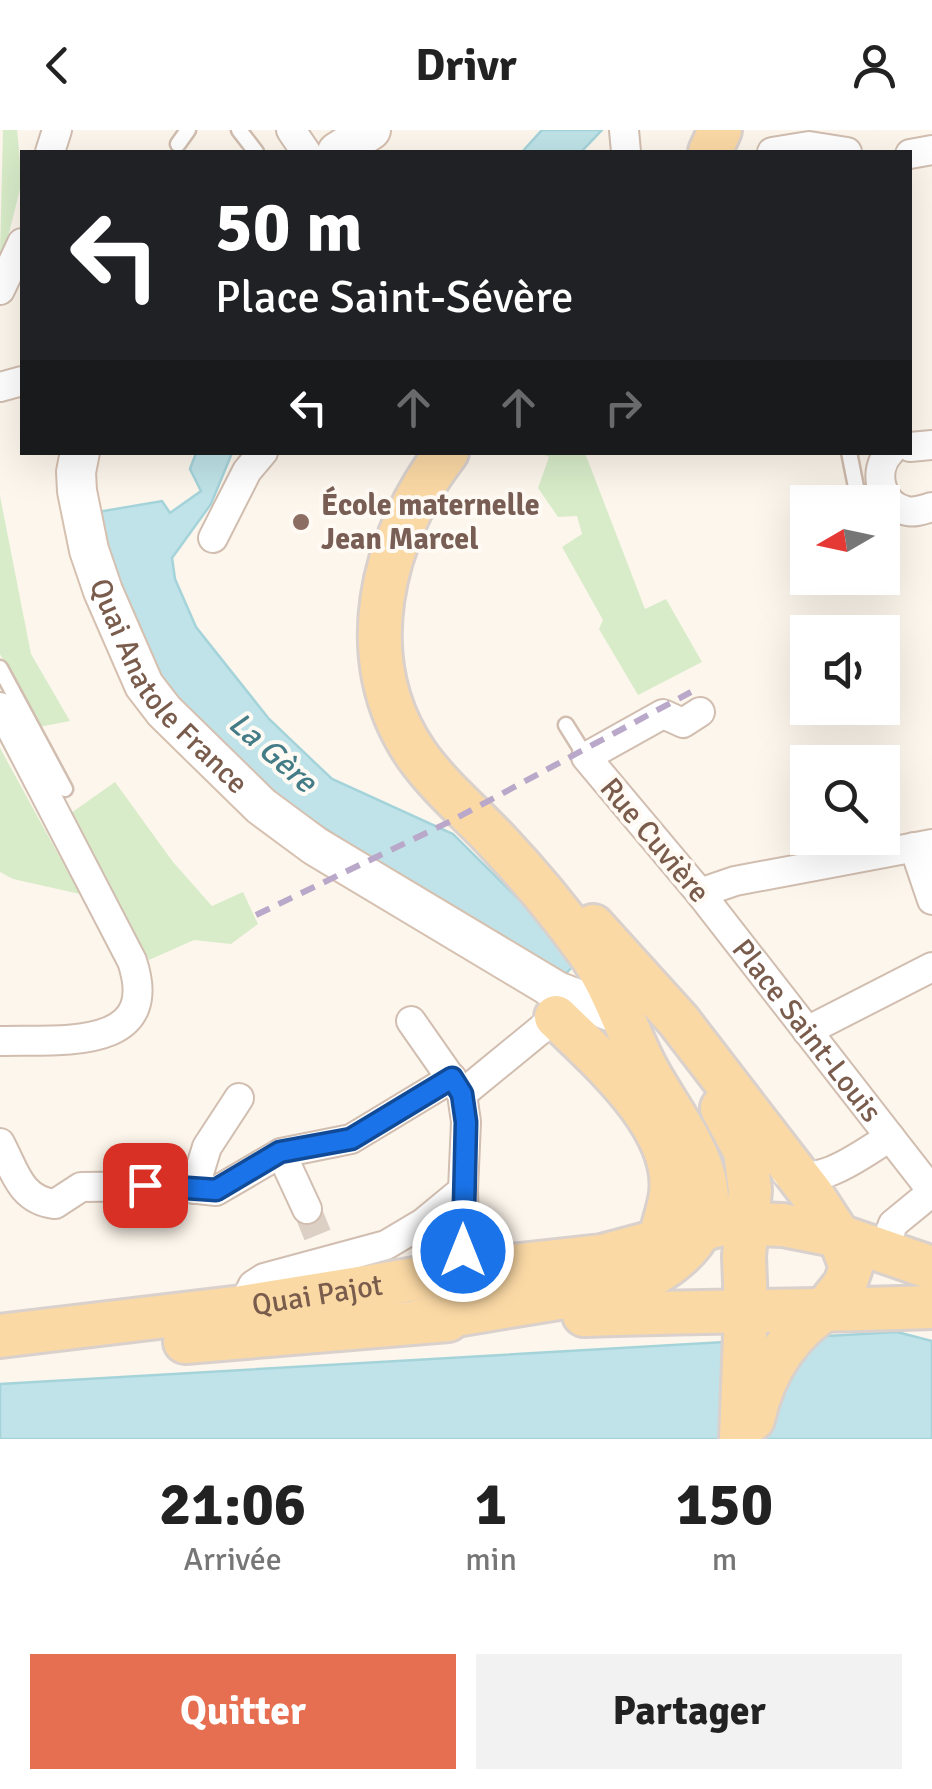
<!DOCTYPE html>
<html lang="fr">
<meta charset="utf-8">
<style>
body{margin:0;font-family:Signika,sans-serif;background:#f2f2f2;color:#222;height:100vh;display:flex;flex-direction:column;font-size:38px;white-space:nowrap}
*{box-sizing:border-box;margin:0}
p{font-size:32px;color:#767676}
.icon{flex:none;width:55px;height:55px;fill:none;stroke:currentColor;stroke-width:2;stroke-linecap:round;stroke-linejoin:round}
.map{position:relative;height:1309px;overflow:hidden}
.details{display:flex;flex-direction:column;background:#fff;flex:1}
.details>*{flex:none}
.guide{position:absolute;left:20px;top:20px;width:892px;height:305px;border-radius:0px;box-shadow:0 10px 40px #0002;background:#202124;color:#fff;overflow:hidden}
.needle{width:65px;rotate:261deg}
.fabs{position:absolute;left:790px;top:355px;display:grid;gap:20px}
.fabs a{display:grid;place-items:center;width:110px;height:110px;border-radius:0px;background:#fff;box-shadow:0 10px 40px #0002;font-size:50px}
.pin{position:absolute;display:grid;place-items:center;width:85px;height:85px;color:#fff;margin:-42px;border-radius:20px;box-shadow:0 5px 15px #0006}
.me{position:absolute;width:110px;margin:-55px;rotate:0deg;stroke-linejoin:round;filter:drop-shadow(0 0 8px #0008)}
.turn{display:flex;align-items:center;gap:35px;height:210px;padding:0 30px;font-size:45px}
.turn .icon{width:130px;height:130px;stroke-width:2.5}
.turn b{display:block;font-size:70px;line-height:85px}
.lanes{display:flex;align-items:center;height:95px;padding:0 30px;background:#0003;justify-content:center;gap:50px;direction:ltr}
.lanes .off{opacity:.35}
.eta{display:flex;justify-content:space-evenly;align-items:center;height:170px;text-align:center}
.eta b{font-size:60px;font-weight:800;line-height:70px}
.primary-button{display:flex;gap:20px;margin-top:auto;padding:20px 30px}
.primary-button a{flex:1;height:115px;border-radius:0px;background:#e76f51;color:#fff;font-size:40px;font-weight:800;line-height:115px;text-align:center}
.primary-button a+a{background:#f2f2f2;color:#222}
header{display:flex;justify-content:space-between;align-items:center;height:130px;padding:0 30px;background:#fff;font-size:45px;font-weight:800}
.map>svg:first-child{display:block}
.green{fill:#d8ecc9}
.water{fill:#bfe3e8;stroke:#a5d3da;stroke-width:2.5}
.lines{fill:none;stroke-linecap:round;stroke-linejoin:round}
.street-tunnel{stroke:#dcd0c4;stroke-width:28;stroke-dasharray:28 14;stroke-linecap:butt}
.lane-casing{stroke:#d1beb0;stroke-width:19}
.street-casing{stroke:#d1beb0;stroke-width:32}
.secondary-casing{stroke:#d6c0b0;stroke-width:42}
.primary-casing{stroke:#dad1cd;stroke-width:48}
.lane{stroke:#fff;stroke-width:14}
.street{stroke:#fff;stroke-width:28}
.secondary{stroke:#fff;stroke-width:38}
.primary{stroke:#fbd9a5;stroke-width:42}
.rail{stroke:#b9a8c9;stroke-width:6;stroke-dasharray:15 10;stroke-linecap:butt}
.route-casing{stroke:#114b97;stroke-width:25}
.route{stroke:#1a73e8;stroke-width:18}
.education-dot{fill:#8d6e63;stroke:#fffaf3;stroke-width:4}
.labels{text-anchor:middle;stroke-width:8;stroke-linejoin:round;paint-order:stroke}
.education-label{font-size:30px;font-weight:bold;fill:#785e54;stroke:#fffaf3;text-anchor:start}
.street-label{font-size:30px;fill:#7a5c4d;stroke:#fffaf3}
.water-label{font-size:32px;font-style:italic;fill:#437c86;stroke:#fffaf3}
</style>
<header><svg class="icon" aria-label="back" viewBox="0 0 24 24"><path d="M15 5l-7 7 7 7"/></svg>Drivr<svg class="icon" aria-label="person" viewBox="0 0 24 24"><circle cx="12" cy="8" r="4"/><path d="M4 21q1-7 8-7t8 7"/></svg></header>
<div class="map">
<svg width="932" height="1309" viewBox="0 0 932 1309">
<rect width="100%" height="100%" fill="#fdf6ec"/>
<path class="green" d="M3,0H17L22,51L7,111L0,127Z
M540,323H585L645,479L666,469L702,532L638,565L599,499L603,490L562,417L582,404L577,386L558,387L538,358L549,327Z
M0,366L31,524L70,591L39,597L0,524Z
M0,618L80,764L13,749L0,742Z
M115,652L173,732L212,776L243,762L258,794L231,814L194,810L149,830L71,683Z"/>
<path class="water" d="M542,0H602L581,22H522Z
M196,323H232L211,374L172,428L175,449L196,497L269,589L332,649L453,704L559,809L573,836L560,850L267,661L159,558L92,383L162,371L170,383L201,361L190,339Z
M897,1202L932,1211V1309H0V1254Z"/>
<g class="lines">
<path class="street-tunnel" d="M307,1079L324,1121"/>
<defs>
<path id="lane" d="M239,0L256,22
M178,14L188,0
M849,322L859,372
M0,538L65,659
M566,595L586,627"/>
<g id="street">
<path d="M291,0L306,22"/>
<path d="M624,0L626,22"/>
<path d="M50,22L57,0"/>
<path d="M772,22L809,16L847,22"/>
<path d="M910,24L932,20"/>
<path d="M0,160L22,113"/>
<path d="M0,257L22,251"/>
<path d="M910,317L932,315"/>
<path d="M890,322C872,340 880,376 907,381C915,383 925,379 932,377"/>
<path d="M213,408L247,341L263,322"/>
<path d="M0,577L132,831C163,923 57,909 0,911"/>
<path id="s1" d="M700,582L683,593L663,584L586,627L700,763L932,1061"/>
<path d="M914,717L932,770"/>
<path d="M700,763L735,751L932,714"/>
<path d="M411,891L462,964L466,992L463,1060L465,1141"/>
<path d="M807,901L932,837"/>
<path d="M462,964L556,887"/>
<path d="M0,1013C15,1041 20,1070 55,1074L81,1057L171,1056L216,1061L281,1023L351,1009L452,948"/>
<path d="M281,1023L307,1079"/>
<path d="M786,1043C822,1057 860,1025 890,1007"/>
<path d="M194,1059L207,1017L239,968"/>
<path d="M883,1122L893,1094L932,1062"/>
<path d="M242,1177L253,1155L264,1148L386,1115L423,1093L463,1060"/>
</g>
<g id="secondary">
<path d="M337,22L371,0"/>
<path id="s2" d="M80,322L76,342L77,361L89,420L103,461L144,555L164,581L261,676L315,716L557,861L620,885"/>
</g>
<g id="primary">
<path d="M710,22L720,0"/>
<path d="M593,796L678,890L811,1063L839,1106L851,1137L845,1154L825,1179"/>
<path d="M556,887C600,930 679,997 671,1064C669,1079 663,1095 660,1109"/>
<path d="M722,978L745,1021L750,1060L744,1126L746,1179L741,1309"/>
<path d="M584,1185C700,1181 816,1181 932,1177"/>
<path d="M419,1191C462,1184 504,1177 546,1170C588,1163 632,1161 668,1135C752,1074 679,1001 646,938C626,900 611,850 585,817C559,781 529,745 498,712C471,683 439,657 416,624C351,529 381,407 447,322"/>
<path id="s3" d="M0,1206L242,1177L465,1141L602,1126L726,1093L783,1095L839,1106L932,1138"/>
<path d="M185,1212L448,1190"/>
<path d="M753,1289C765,1237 791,1199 836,1172"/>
</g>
</defs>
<use href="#lane" class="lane-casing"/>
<use href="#street" class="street-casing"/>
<use href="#secondary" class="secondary-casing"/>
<use href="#primary" class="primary-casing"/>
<use href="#lane" class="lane"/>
<use href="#street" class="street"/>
<use href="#secondary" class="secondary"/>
<use href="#primary" class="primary"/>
<path class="rail" d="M256,785L451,691L691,562"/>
</g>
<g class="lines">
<defs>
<path id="route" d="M145,1055L216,1060L280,1022L351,1009L452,948L462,964L466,992L463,1121"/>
</defs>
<use href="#route" class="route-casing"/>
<use href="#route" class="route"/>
</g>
<circle class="education-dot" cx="301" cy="392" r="10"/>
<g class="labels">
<g class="education-label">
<text x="321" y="385">École maternelle<tspan x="321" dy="34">Jean Marcel</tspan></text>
</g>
<g class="street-label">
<text dy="10" stroke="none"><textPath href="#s2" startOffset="260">Quai Anatole France</textPath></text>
<text transform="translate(655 710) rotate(50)" y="10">Rue Cuvière</text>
<text dy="10" stroke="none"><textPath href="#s1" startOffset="482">Place Saint-Louis</textPath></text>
<text dy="10" stroke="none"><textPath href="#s3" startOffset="320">Quai Pajot</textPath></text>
</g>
<g class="water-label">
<text transform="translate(273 622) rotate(41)" y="11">La Gère</text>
</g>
</g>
</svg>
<div class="fabs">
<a><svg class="needle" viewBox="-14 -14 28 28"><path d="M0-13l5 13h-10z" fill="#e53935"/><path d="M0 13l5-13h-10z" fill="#767676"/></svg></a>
<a><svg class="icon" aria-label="sound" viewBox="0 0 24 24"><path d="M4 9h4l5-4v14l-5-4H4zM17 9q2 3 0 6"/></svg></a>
<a><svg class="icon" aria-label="search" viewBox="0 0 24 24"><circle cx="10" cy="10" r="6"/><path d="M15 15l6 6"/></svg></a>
</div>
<div class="pin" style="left:145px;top:1055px;background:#d93025"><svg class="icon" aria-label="arrive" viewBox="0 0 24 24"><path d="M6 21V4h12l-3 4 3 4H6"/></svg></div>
<svg class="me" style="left:463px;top:1121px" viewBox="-20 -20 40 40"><circle r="17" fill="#1a73e8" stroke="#fff" stroke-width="3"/><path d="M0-11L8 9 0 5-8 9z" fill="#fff"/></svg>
<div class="guide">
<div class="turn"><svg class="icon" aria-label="left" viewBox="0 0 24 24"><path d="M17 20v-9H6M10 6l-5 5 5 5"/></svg><div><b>50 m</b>Place Saint-Sévère</div></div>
<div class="lanes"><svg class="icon" aria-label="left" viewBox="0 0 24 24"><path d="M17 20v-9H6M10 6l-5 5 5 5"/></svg><svg class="icon off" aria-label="ahead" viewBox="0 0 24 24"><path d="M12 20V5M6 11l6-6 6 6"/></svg><svg class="icon off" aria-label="ahead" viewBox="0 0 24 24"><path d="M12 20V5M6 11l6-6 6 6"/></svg><svg class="icon off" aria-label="right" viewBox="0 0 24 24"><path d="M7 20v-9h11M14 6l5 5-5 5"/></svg></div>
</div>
</div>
<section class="details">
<div class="eta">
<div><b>21:06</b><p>Arrivée</p></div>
<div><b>1</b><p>min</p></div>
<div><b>150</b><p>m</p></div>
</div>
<div class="primary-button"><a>Quitter</a><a>Partager</a></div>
</section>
